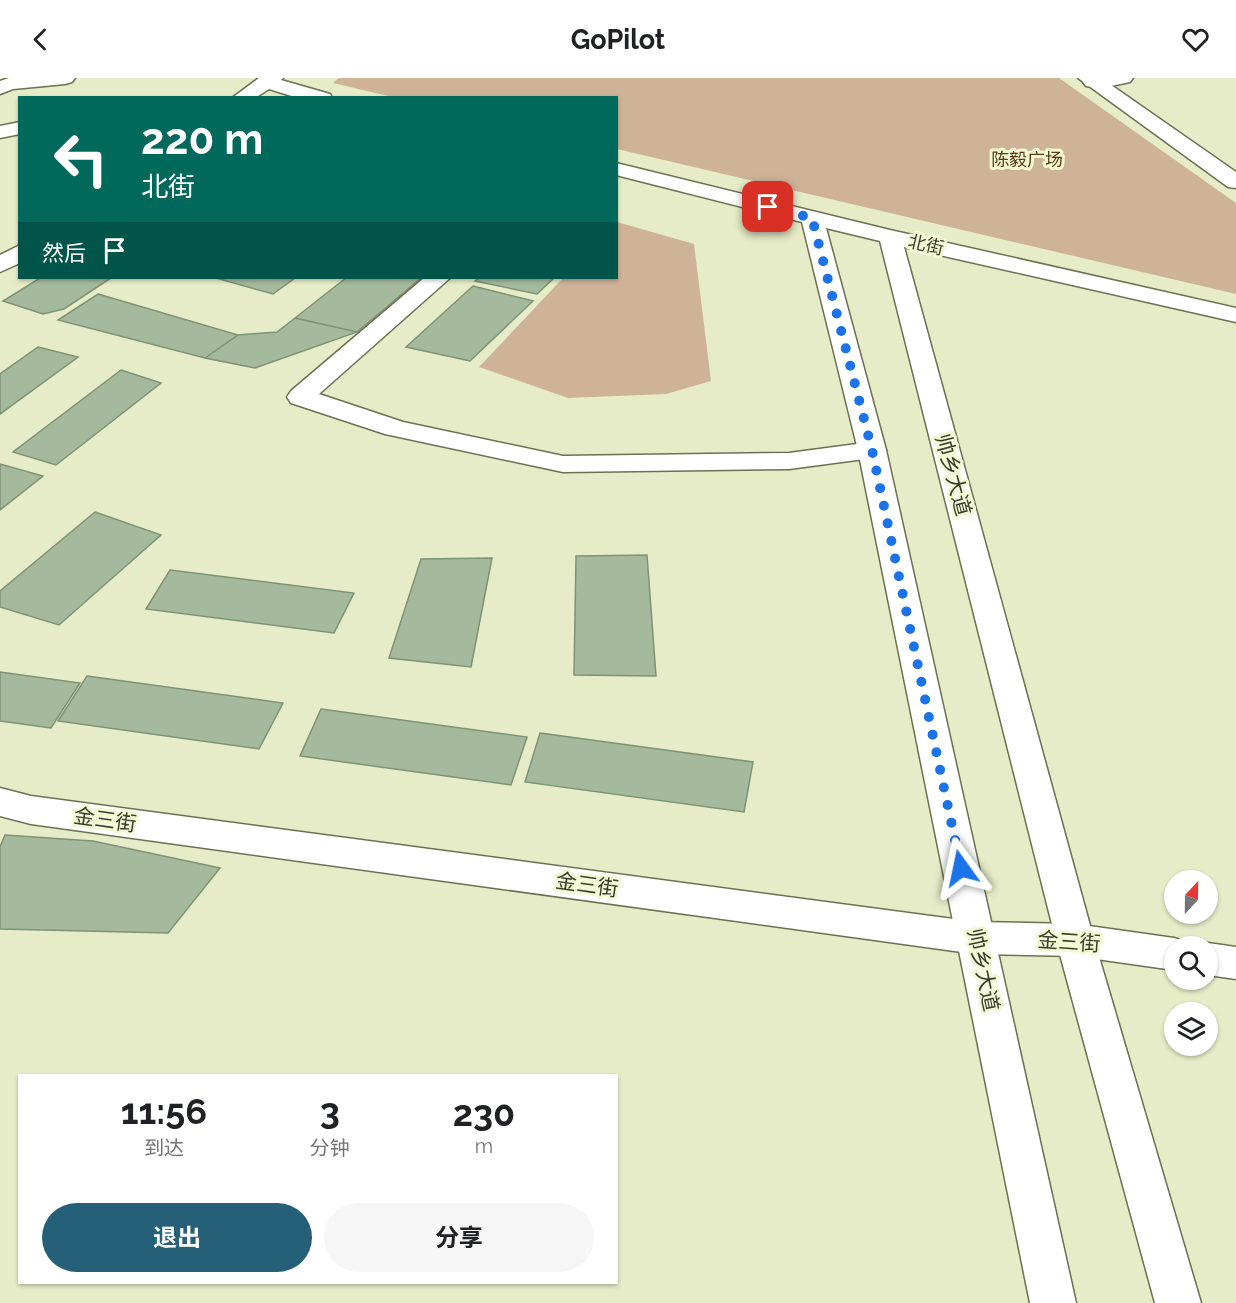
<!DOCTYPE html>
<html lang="zh">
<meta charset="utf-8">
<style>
body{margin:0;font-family:Raleway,"Noto Sans SC",sans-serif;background:#f6f6f6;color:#202124;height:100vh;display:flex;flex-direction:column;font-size:22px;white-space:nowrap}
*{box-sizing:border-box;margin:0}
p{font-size:20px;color:#757577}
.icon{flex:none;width:33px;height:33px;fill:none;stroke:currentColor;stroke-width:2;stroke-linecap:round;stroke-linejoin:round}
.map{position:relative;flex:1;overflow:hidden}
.details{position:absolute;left:18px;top:996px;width:600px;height:210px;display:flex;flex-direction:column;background:#fff;border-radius:0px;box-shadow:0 2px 4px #0004}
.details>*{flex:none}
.top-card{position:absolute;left:18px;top:18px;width:600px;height:183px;border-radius:0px;box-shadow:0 2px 4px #0004;background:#00695c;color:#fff;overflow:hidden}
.needle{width:39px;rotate:22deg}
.buttons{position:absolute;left:1164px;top:792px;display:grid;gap:12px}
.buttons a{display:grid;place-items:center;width:54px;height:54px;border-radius:50%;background:#fff;box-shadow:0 2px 4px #0004;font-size:30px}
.pin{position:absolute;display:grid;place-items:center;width:51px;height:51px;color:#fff;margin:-26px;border-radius:12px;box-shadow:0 3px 9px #0006}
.me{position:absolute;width:66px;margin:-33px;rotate:348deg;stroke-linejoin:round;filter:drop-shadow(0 0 4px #0008)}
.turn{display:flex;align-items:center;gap:21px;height:126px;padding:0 24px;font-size:27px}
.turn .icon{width:78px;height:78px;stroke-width:2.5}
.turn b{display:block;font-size:42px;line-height:51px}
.then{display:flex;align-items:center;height:57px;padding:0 24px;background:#0003;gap:12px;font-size:22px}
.eta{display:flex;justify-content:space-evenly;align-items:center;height:102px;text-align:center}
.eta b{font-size:36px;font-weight:700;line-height:42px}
.cta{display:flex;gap:12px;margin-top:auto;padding:12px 24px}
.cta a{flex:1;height:69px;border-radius:36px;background:#256078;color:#fff;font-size:24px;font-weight:700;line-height:69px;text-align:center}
.cta a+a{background:#f6f6f6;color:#202124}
header{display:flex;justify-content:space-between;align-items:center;height:78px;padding:0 24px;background:#fff;font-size:27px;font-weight:700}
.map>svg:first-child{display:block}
.green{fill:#ceb398}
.building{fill:#a5ba9d;stroke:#7e9276;stroke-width:1.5}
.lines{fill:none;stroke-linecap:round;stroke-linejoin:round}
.minor-casing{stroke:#6c7051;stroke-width:3}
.major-casing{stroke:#6c7051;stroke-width:3}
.minor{fill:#fff;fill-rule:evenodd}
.major{fill:#fff;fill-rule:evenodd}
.route{stroke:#1a73e8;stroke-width:10;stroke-dasharray:0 18}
.labels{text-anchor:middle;stroke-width:6;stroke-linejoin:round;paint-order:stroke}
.far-park-label{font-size:18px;fill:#593a12;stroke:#f4f9d5}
.far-street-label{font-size:18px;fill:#3a3c2e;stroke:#f4f9d5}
.street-label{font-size:21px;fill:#3a3c2e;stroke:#f4f9d5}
</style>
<header><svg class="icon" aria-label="back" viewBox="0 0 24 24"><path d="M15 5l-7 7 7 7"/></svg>GoPilot<svg class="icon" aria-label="heart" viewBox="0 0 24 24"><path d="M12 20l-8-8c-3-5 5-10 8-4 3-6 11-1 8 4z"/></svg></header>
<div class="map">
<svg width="1236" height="1225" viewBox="0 0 1236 1225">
<rect width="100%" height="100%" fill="#e6ecc8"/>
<path class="green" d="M339,0H1059L1236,125V216L617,71L616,20H397L333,5Z
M617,144L694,166L711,303L666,316L568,320L479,289L563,200H616Z"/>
<path class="building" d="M40,200H111L64,231L43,236L3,223Z
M216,200H295L273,216Z
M346,200H421L357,254L295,240Z
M479,200H554L537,216L475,203Z
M473,208L533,223L470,283L406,269Z
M98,216L238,257L205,280L58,242Z
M295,240L357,254L255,290L205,280L238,257L277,254Z
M38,269L78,279L0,336V296Z
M121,292L161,305L56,387L13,374Z
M0,386L43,398L0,432Z
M95,434L161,457L59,547L0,529V513Z
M647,477L656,598L574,597L576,478Z
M492,480L471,589L389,580L421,481Z
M170,492L354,515L334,555L146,531Z
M0,594L80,605L51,650L0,643Z
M87,598L283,625L259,671L58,643Z
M321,631L527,659L511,707L300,678Z
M540,655L753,684L744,734L525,704Z
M5,757L93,763L220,790L168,855L0,851V769Z"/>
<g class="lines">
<defs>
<path id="minor" d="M9,0H75L72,4L65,6L13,11L0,16V3Z
M1086,0H1133L1130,4C1117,7 1099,11 1086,8L1083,4Z
M20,44V56L0,60V48Z
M424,200H450L319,316L403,344L563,378L789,375L872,364L882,366L886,372L882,378L872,380L789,391L563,394L385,356L291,325L287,319L291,313Z
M0,710L31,718L976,844L1075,846L1174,860L1188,864L1190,868H1174V892L1075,878L976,876L31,746L0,738Z
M1208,865L1236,869V901L1208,897V868H1197Z"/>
<path id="major" d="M259,0H283L281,2L330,16L332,20H298L269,11L255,20H232Z
M1078,0H1101L1236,94V110L1228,109Z
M616,85L890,152L1236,230V244L904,169L1094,862L1201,1225H1155L1056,862L880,163L826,150L886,372L1076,1225H1030L858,372L802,144L616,97Z
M20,167V185L0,194V177Z"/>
</defs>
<use href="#minor" class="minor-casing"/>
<use href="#major" class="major-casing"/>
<use href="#minor" class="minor"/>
<use href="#major" class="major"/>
</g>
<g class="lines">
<path class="route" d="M768,129L812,140L872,372L961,790"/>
</g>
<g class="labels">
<g class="far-park-label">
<text x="1027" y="88">陈毅广场</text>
</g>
<g class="far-street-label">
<text transform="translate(926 167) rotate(13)" y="6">北街</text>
</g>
<g class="street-label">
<text transform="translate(953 397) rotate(75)" y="7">帅乡大道</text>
<text transform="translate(105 742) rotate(8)" y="7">金三街</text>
<text transform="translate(587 807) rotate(8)" y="7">金三街</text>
<text transform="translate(1069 864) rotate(4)" y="7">金三街</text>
<text transform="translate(983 892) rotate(78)" y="7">帅乡大道</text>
</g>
</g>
</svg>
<div class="buttons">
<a><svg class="needle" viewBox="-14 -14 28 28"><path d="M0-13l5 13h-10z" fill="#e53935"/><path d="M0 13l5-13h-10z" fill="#757577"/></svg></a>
<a><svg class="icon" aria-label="search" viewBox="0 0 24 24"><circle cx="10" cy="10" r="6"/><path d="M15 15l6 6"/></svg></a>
<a><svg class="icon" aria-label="layers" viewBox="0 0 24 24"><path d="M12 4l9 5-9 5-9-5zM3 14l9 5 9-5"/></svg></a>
</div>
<div class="pin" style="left:768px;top:129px;background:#d93025"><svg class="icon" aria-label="arrive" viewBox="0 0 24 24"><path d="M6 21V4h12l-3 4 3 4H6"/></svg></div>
<svg class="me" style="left:961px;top:790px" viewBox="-20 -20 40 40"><path d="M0-17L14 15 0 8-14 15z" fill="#1a73e8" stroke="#fff" stroke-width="4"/></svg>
<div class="top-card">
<div class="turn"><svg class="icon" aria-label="left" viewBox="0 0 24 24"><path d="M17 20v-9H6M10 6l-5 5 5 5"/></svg><div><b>220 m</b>北街</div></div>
<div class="then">然后<svg class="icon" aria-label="arrive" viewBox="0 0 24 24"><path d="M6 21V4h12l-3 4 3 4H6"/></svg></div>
</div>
<section class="details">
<div class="eta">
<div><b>11:56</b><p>到达</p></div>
<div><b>3</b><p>分钟</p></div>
<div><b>230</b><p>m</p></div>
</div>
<div class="cta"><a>退出</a><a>分享</a></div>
</section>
</div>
